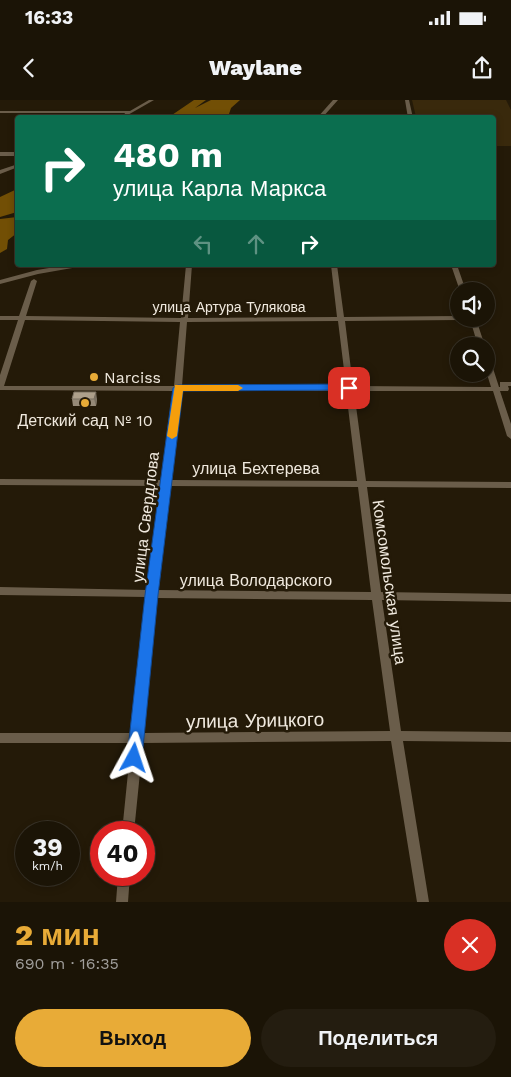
<!DOCTYPE html>
<html lang="ru">
<meta charset="utf-8">
<style>
body{margin:0;font-family:"Work Sans",sans-serif;background:#241d10;color:#f1f3f6;height:100vh;display:flex;flex-direction:column;font-size:19px;white-space:nowrap}
*{box-sizing:border-box;margin:0}
p{font-size:16px;color:#a09e9b}
.icon{flex:none;width:28px;height:28px;fill:none;stroke:currentColor;stroke-width:2;stroke-linecap:round;stroke-linejoin:round}
.map{position:relative;height:802px;overflow:hidden}
.side{display:flex;flex-direction:column;background:#1b1406;flex:1}
.side>*{flex:none}
.top-card{position:absolute;left:15px;top:15px;width:481px;height:152px;border-radius:5px;box-shadow:0 2px 8px #0003,0 0 0 1px #393328;background:#0b6e4f;color:#fff;overflow:hidden}
.controls{position:absolute;left:450px;top:182px;display:grid;gap:10px}
.controls a{display:grid;place-items:center;width:45px;height:45px;border-radius:50%;background:#1b1406;box-shadow:0 2px 8px #0003,0 0 0 1px #393328;font-size:25px}
.speed{position:absolute;left:15px;top:721px;display:flex;gap:10px;font-size:25px;font-weight:700;text-align:center}
.speed>*{display:grid;place-content:center;width:65px;height:65px;border-radius:50%;background:#1b1406;box-shadow:0 2px 8px #0003,0 0 0 1px #393328;line-height:1}
.speed small{font-size:12px;font-weight:400}
.speed .limit{border:8px solid #d22;background:#fff;color:#111}
.pin{position:absolute;display:grid;place-items:center;width:42px;height:42px;color:#fff;margin:-21px;border-radius:10px;box-shadow:0 2px 8px #0006}
.me{position:absolute;width:55px;margin:-28px;rotate:5deg;stroke-linejoin:round;filter:drop-shadow(0 0 4px #0008)}
.turn{display:flex;align-items:center;gap:18px;height:105px;padding:0 15px;font-size:22px}
.turn .icon{width:65px;height:65px;stroke-width:2.5}
.turn b{display:block;font-size:35px;line-height:42px}
.lanes{display:flex;align-items:center;height:48px;padding:0 15px;background:#0003;justify-content:center;gap:25px;direction:ltr}
.lanes .off{opacity:.35}
.round{display:grid;place-items:center;flex:none;width:52px;height:52px;border-radius:26px;background:#241d10}
.overview{display:flex;align-items:center;justify-content:space-between;height:85px;padding:0 15px}
h1{font-size:30px;font-weight:800;line-height:38px;color:#e8ab37}
.action{display:flex;gap:10px;margin-top:auto;padding:10px 15px}
.action a{flex:1;height:58px;border-radius:30px;background:#e8ab37;color:#111;font-size:20px;font-weight:800;line-height:58px;text-align:center}
.action a+a{background:#241d10;color:#f1f3f6}
.status{display:flex;justify-content:space-between;align-items:center;height:35px;padding:0 25px;background:#1b1406;direction:ltr}
.status svg{height:14px;fill:currentColor}
header{display:flex;justify-content:space-between;align-items:center;height:65px;padding:0 15px;background:#1b1406;font-size:22px;font-weight:800}
.map>svg:first-child{display:block}
.green{fill:#39290c}
.water{fill:#724f05}
.lines{fill:none;stroke-linecap:round;stroke-linejoin:round}
.minor{fill:#6a5d4a;fill-rule:evenodd}
.wall{fill:#968a78}
.shaded-wall{fill:#7a7061}
.building{fill:#aea08b;stroke:#7a7061}
.route{fill:#1a73e8;stroke:#114b97}
.slow{fill:#f59e0b}
.poi-dot{fill:#e8ab37;stroke:#241a08;stroke-width:2}
.labels{text-anchor:middle;stroke-width:5;stroke-linejoin:round;paint-order:stroke}
.far-street-label{font-size:14px;fill:#f0e9de;stroke:#241a08}
.poi-label{font-size:16px;fill:#f0e9de;stroke:#241a08;text-anchor:start}
.street-label{font-size:16px;fill:#f0e9de;stroke:#241a08}
.near-street-label{font-size:19px;fill:#f0e9de;stroke:#241a08}
</style>
<div class="status"><b>16:33</b><svg viewBox="0 0 49 12"><path d="M0 12V9h3v3zM5 12V6h3v6zM10 12V3h3v9zM15 12V0h3v12zM26 1h20v11H26zM47 4h2v5h-2z"/></svg></div>
<header><svg class="icon" aria-label="back" viewBox="0 0 24 24"><path d="M15 5l-7 7 7 7"/></svg>Waylane<svg class="icon" aria-label="share" viewBox="0 0 24 24"><path d="M12 15V3M7 8l5-5 5 5M5 13v7h14v-7"/></svg></header>
<div class="map">
<svg width="511" height="802" viewBox="0 0 511 802">
<rect width="100%" height="100%" fill="#241a08"/>
<path class="green" d="M412,0H506L511,10V46H494V18L416,17Z"/>
<path class="water" d="M194,0H206L195,8L211,0H240L231,8L228,17H169Z
M17,89V112L0,117V97Z
M17,117V133L8,140L7,149L0,153V119Z"/>
<g class="lines">
<path class="minor" d="M149,0H154L126,16L124,15L125,13H0V11H130Z
M333,0H338L322,18H317Z
M405,0H409L413,18H408Z
M326,17H390L392,18H324Z
M0,52H18V56H0Z
M18,64V67L0,74V70Z
M67,165H81L78,167L38,174L0,184V180L37,170Z
M186,165H192L188,218L337,217L331,165H337L344,217L459,216V219H462L459,220L345,221L353,286L491,287L486,271V257L490,259L499,287H500V282H511V286H508L509,289L508,291H500L511,324V339L507,336L493,291H354L366,381L511,382V388L367,387L381,492L511,494V502L382,500L401,631L511,632V642L403,641L429,802H417L391,641L143,643L134,732H122L131,643H0V633H132L147,497L0,495V487L148,490L161,386L0,385V379L162,380L174,291L0,290V275L18,220H0V216H19L31,181L34,179L37,181L26,216L181,218ZM25,220L180,222L174,286H4ZM338,221L346,286H182L187,222ZM181,291H346L357,381L171,380ZM170,386L358,387L371,492L157,490ZM157,498L372,500L390,631L144,633Z
M451,165H457L466,191H460Z
M470,219H476L485,246H478Z
M118,775H130L128,802H116Z"/>
</g>
<path class="wall" d="M74,292L97,299L96,306H73L72,299Z"/>
<path class="shaded-wall" d="M96,292L97,299L96,306L94,299Z"/>
<path class="building" d="M74,292H96L94,299H72Z"/>
<path class="route" d="M349,284L354,288L352,290L183,291L158,495L142,658L139,663L134,665L129,663L127,658L145,495L173,288L178,285Z"/>
<path class="slow" d="M175,285H238L243,288L238,291H183L177,336L172,339L167,336Z"/>
<g class="poi-dot">
<circle cx="94" cy="277" r="5"/>
<circle cx="85" cy="303" r="5"/>
</g>
<g class="labels">
<g class="far-street-label">
<text x="229" y="212">улица Артура Тулякова</text>
</g>
<g class="poi-label">
<text x="104" y="283">Narciss</text>
<text x="85" y="326" text-anchor="middle">Детский сад № 10</text>
</g>
<g class="street-label">
<text x="256" y="374">улица Бехтерева</text>
<text transform="translate(145 417) rotate(-83)" y="6">улица Свердлова</text>
<text x="256" y="486">улица Володарского</text>
<text transform="translate(390 482) rotate(82)" y="6">Комсомольская улица</text>
</g>
<g class="near-street-label">
<text transform="translate(255 620) rotate(-1)" y="7">улица Урицкого</text>
</g>
</g>
</svg>
<div class="controls">
<a><svg class="icon" aria-label="sound" viewBox="0 0 24 24"><path d="M4 9h4l5-4v14l-5-4H4zM17 9q2 3 0 6"/></svg></a>
<a><svg class="icon" aria-label="search" viewBox="0 0 24 24"><circle cx="10" cy="10" r="6"/><path d="M15 15l6 6"/></svg></a>
</div>
<div class="speed"><div>39<small>km/h</small></div><div class="limit">40</div></div>
<div class="pin" style="left:349px;top:288px;background:#d93025"><svg class="icon" aria-label="arrive" viewBox="0 0 24 24"><path d="M6 21V4h12l-3 4 3 4H6"/></svg></div>
<svg class="me" style="left:134px;top:658px" viewBox="-20 -20 40 40"><path d="M0-17L14 15 0 8-14 15z" fill="#1a73e8" stroke="#fff" stroke-width="4"/></svg>
<div class="top-card">
<div class="turn"><svg class="icon" aria-label="right" viewBox="0 0 24 24"><path d="M7 20v-9h11M14 6l5 5-5 5"/></svg><div><b>480 m</b>улица Карла Маркса</div></div>
<div class="lanes"><svg class="icon off" aria-label="left" viewBox="0 0 24 24"><path d="M17 20v-9H6M10 6l-5 5 5 5"/></svg><svg class="icon off" aria-label="ahead" viewBox="0 0 24 24"><path d="M12 20V5M6 11l6-6 6 6"/></svg><svg class="icon" aria-label="right" viewBox="0 0 24 24"><path d="M7 20v-9h11M14 6l5 5-5 5"/></svg></div>
</div>
</div>
<section class="side">
<div class="overview"><div><h1>2 мин</h1><p>690 m · 16:35</p></div><a class="round" style="background:#d93025;color:#fff"><svg class="icon" aria-label="close" viewBox="0 0 24 24"><path d="M6 6l12 12M18 6L6 18"/></svg></a></div>
<div class="action"><a>Выход</a><a>Поделиться</a></div>
</section>
